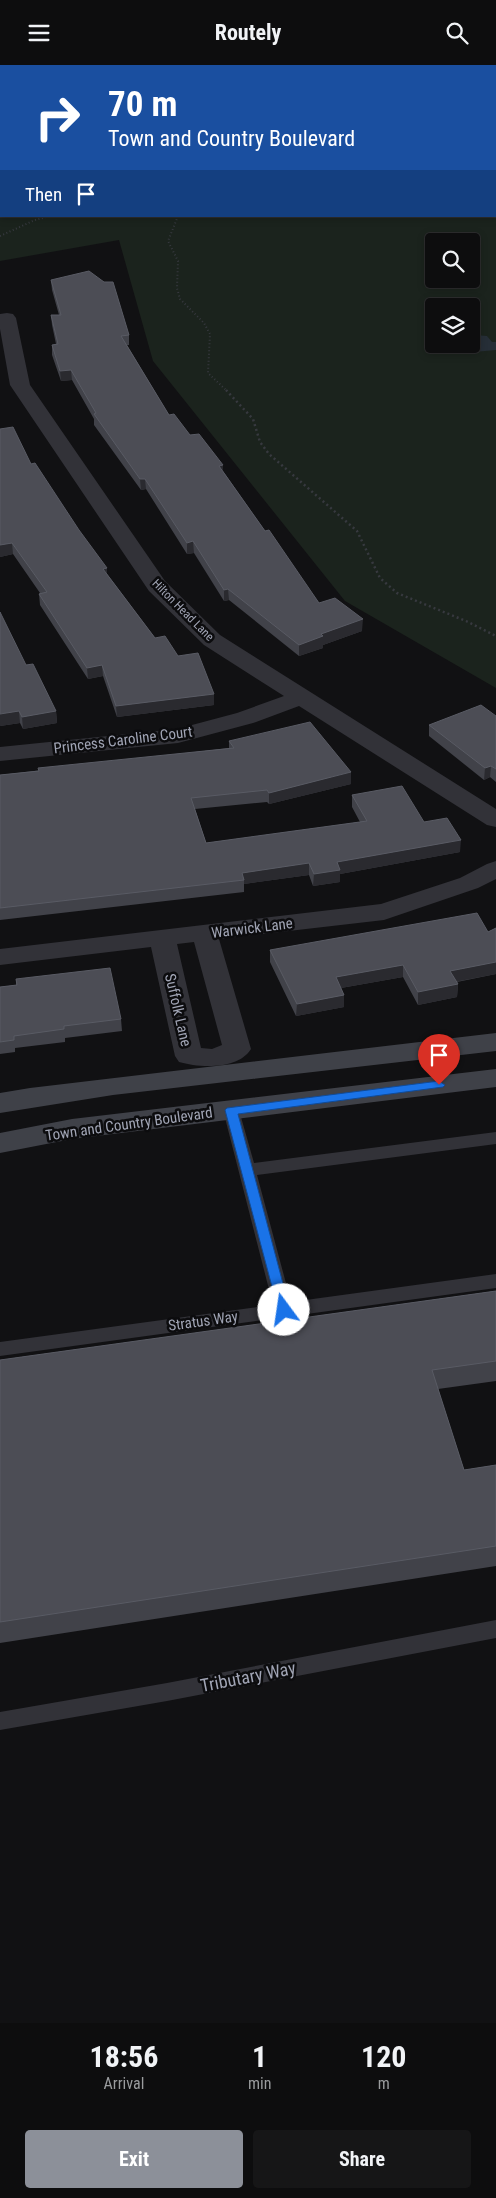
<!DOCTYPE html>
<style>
body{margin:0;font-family:"Roboto Condensed",sans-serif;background:#161617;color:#f1f3f6;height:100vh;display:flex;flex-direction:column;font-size:19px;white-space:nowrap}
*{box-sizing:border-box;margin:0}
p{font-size:16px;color:#9a9c9e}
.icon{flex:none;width:28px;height:28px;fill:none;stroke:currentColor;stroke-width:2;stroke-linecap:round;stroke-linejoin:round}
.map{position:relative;height:1958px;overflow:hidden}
.drawer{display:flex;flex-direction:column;background:#0d0d0e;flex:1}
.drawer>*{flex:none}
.banner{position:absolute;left:0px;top:0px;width:496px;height:152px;box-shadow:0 2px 8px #0003,0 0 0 1px #2d2d2e;background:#1a4fa0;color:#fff;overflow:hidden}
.controls{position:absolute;left:425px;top:168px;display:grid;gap:10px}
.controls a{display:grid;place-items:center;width:55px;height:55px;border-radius:5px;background:#0d0d0e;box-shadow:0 2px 8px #0003,0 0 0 1px #2d2d2e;font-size:25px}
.pin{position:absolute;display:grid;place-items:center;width:42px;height:42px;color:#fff;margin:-51px -21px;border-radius:50% 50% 50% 0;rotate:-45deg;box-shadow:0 0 5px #0007}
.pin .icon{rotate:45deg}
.me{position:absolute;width:55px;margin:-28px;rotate:346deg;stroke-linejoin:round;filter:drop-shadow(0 0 4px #0008)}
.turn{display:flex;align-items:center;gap:18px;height:105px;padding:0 25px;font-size:22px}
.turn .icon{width:65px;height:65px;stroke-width:2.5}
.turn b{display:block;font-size:35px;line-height:42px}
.then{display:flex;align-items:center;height:48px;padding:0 25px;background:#0003;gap:10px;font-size:19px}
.eta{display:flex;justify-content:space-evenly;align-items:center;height:85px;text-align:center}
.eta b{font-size:30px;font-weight:700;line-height:35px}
.action{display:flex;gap:10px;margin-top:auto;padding:10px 25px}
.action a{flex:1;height:58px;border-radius:5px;background:#8c9099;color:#fff;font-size:20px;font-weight:700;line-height:58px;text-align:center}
.action a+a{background:#161617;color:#f1f3f6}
header{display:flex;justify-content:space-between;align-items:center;height:65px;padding:0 25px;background:#0d0d0e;font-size:22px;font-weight:700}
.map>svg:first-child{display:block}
.green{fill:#1b231d;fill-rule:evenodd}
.water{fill:#262e37}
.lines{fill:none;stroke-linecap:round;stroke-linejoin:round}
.path-far1{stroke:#37393f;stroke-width:2;stroke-dasharray:1 2.5;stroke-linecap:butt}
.path{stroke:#37393f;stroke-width:2.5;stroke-dasharray:2 3;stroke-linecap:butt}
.lane{fill:#323238;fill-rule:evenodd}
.street{fill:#323238;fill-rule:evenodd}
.secondary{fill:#3f4148;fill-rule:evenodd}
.wall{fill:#414249}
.shaded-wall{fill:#2a2a2f}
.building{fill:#4c4d55;stroke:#595b64}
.route{fill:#1a73e8;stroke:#114b97}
.labels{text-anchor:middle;stroke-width:5;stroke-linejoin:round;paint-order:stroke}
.far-street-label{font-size:12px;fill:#a1a5b5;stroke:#0c0c0e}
.street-label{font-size:15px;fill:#a1a5b5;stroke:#0c0c0e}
.near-street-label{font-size:18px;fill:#a1a5b5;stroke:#0c0c0e}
</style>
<header><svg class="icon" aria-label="menu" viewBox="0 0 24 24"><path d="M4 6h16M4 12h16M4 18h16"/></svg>Routely<svg class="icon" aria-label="search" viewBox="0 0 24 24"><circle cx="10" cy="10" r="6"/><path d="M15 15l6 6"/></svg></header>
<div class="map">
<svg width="496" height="1958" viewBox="0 0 496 1958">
<rect width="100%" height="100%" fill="#111113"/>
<path class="green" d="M0,0H496V623L345,536L153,296L119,175L0,196ZM1,1H495V151H1ZM434,176H471V214H434ZM434,241H471V279H434Z"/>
<path class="water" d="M475,270L487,271L492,277H496V285L474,287L465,279H471V272Z"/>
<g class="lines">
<path class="path-far1" d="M205,0L210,1
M351,1L358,0
M178,151L168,176L178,196L177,223L180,234L204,258L210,269L208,308L227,326
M0,171L35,155L50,151"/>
<path class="path" d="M226,325L253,354L260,377L269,389L357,466L380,513L397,528L466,556L496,571"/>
<path class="lane" d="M231,1039L237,1041L239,1045L254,1098L496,1067V1079L257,1110L291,1237L496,1209V1223L0,1291V1277L273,1240L223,1045L225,1041Z
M496,1555V1573L167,1636L0,1665V1647L167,1618Z"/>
<path class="street" d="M7,248L13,249L16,253L30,320L165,516L220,570L496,744V762L487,760L299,641L253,658L178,678L0,696V682L177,664L237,648L284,631L204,580L149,526L10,320L0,264V249Z
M496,796V814L478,823L384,855L219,874L251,984C238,1005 200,1003 179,997L175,991L151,882L0,900V884L381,839L460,813L487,799ZM194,877L222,980L212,984L201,983L177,879Z"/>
<path class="secondary" d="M496,968V986L113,1030L0,1048V1028L30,1023Z
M496,1004V1022L72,1074L0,1088V1068L72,1054Z"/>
</g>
<path class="wall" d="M51,215L129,270V280H127L169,350L190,370L223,406L265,466L319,538L362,566L323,580V583L299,591L229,535L224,536L194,488L187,489L146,424L141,425L94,360V354L72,315L61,316L52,290V280L56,279L52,260L51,250H59L52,225Z
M0,364L31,399L107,509L155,573L214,640L117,652L103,611L88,614L40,540L39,529L40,528L13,489L0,492Z
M26,600L56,646L57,658L23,664L20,658L0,661Z
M496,651V717L490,712L484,715L429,671V660Z
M229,676L351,719L269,739L267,737L195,744L206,778L360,757L352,742V730L424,757L460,787L340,809V817L313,821L309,810L244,819V827L0,855V710L229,683Z
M496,863V909L457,917L458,919L457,932L418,940L403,912L341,923L344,930V942L296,951L270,897V885L488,867Z
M16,914L121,954L122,966L65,973V977L15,983V987L0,989V922L16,920Z
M496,1226V1316L438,1324L464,1405L496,1400V1501L0,1578V1295Z"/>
<path class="shaded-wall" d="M71,305L72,315L61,316L60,306Z
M223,400V411L219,401Z
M140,414H145L146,424L141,425Z
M193,476L194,488L187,489V478Z
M12,478L13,489L0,492V480Z
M107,503V514L103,504Z
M228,524L229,535L224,536V525Z
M363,554L362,566L323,580V583L299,591V580L321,569Z
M102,600L103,611L88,614L87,603Z
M214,629V640L117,652L116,641Z
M19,646L20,658L0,661V649Z
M56,646L57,658L23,664L22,652Z
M491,701L490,712L484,715L485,703Z
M351,707V719L269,739V728Z
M461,775L460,787L340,809V817L313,821L314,809L337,797Z
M309,798V810L244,819V815L242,808Z
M496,897V909L449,918L450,906Z
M403,900V912L335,924L336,912Z
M458,919L457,932L418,940V927Z
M344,930V942L296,951L297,939Z"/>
<path class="building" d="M89,206L104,217H113L129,270L121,271L169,350L174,349L190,370L199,369L223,400L219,401L265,466L269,465L319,538L335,533L363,554L321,569L323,571L299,580L228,524L224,525L193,476L187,478L145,414H140L94,349L96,348L71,305L60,306L52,280L58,279L51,250H61L51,215Z
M13,362L31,399L35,398L79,465L107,503L103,504L155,573L165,571L178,591L198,588L214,629L116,641L102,600L87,603L39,529L47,527L12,478L0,480V364Z
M0,547L26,600L33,599L56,646L22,652L19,646L0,649Z
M481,640L496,651V704L491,701L485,703L429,660Z
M310,657L351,707L269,728L267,725L191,733L206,778L367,756L352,730L402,721L424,757L447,753L461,775L337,797L340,805L314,809L309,798L242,808L244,815L0,843V710L39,706L38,703L234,683L229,676Z
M477,848L488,867L496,863V897L450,906L458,919L418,927L403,900L336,912L344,930L297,939L270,885Z
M110,903L121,954L64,961V964L14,971V975L0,977V922L17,920L16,914Z
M496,1226V1296L432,1305L464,1405L496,1400V1481L0,1557V1295Z"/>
<path class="route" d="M439,1016L445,1020L443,1022L238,1049L290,1245L288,1248H279L225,1045L227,1043Z"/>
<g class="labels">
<g class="far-street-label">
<text transform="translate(183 545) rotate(45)" y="4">Hilton Head Lane</text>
</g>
<g class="street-label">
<text transform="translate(123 675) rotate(-7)" y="5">Princess Caroline Court</text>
<text transform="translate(252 863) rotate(-7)" y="5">Warwick Lane</text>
<text transform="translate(178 945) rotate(77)" y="5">Suffolk Lane</text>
<text transform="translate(129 1059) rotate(-8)" y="5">Town and Country Boulevard</text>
<text transform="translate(203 1256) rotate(-8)" y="5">Stratus Way</text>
</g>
<g class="near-street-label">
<text transform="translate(248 1612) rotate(-11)" y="6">Tributary Way</text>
</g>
</g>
</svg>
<div class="controls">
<a><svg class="icon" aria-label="search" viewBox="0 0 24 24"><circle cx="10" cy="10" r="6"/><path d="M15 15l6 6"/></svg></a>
<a><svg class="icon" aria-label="layers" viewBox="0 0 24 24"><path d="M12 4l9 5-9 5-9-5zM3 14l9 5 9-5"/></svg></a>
</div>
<div class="pin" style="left:439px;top:1020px;background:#d93025"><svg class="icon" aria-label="arrive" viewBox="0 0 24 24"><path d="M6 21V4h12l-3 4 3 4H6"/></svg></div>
<svg class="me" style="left:284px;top:1245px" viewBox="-20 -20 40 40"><circle r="19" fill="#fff"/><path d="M0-13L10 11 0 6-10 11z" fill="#1a73e8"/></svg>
<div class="banner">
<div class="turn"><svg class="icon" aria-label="right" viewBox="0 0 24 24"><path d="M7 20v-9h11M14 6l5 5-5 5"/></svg><div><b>70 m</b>Town and Country Boulevard</div></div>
<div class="then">Then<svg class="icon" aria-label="arrive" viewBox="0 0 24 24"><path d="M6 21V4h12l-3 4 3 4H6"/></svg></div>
</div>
</div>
<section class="drawer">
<div class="eta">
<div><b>18:56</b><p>Arrival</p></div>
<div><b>1</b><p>min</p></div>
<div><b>120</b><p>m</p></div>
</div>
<div class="action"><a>Exit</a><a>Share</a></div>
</section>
